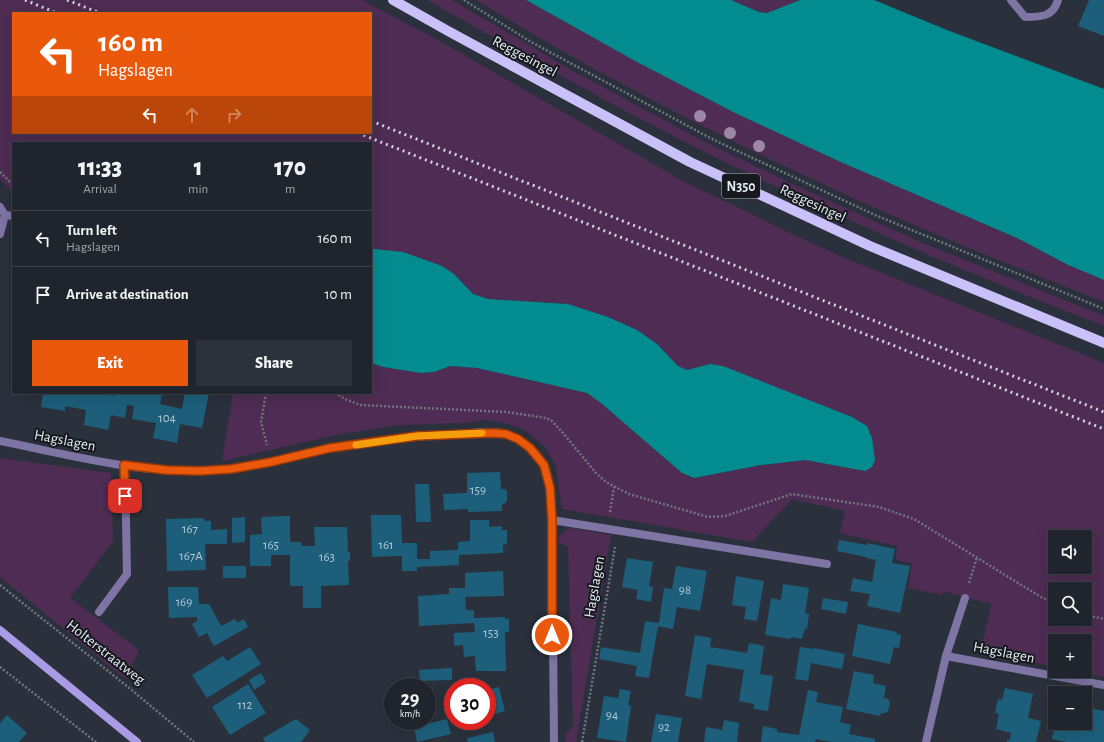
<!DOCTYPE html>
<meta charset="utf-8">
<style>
body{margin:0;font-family:"Alegreya Sans",sans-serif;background:#2d3139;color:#f1f3f6;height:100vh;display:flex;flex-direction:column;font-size:15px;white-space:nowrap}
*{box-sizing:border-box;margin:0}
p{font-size:13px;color:#a2a5aa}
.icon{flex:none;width:22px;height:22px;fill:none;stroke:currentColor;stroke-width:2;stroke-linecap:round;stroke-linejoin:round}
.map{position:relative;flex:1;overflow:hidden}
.panel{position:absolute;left:12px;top:142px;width:360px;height:252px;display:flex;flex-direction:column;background:#20252d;border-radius:0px;box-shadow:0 4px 16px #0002,0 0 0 1px #3d4249}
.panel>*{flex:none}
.guide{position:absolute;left:12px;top:12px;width:360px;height:122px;border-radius:0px;box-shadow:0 4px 16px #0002,0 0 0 1px #3d4249;background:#ea580c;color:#fff;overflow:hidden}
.buttons{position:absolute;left:1048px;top:530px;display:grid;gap:8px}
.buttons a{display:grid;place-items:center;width:44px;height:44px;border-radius:0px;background:#20252d;box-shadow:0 4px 16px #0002,0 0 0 1px #3d4249;font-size:20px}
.speed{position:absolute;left:384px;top:678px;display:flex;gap:8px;font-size:20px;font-weight:700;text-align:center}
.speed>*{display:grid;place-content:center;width:52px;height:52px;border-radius:50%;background:#20252d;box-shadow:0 4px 16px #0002,0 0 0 1px #3d4249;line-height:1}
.speed small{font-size:10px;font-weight:400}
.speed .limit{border:6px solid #d22;background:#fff;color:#111}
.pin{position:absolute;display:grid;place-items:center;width:34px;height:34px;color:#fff;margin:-17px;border-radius:8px;box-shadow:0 2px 6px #0006}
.me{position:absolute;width:44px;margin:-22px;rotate:0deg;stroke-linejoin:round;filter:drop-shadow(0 0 3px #0008)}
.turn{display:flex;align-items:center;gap:14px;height:84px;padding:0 20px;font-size:18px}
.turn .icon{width:52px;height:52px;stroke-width:2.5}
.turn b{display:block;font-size:28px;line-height:34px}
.lanes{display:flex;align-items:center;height:38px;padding:0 20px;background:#0003;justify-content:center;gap:20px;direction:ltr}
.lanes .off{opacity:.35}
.eta{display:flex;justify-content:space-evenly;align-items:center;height:68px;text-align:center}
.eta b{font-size:24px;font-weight:800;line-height:28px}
.action{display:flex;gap:8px;margin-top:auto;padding:8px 20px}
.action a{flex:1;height:46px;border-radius:0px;background:#ea580c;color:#fff;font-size:16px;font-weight:800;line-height:46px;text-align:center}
.action a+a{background:#2d3139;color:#f1f3f6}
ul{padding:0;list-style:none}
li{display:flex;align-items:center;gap:12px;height:56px;padding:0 20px;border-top:1px solid #3d4249}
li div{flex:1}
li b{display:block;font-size:15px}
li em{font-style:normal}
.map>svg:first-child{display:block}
.green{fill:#4f2c53;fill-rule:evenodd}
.water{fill:#038c90}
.building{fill:#1d5f7b}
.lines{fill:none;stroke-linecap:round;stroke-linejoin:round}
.path{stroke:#707680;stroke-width:2.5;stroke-dasharray:2 2;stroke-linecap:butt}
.street{stroke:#7e75a4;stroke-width:8}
.secondary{stroke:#aa9be6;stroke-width:8}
.primary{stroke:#cac0fa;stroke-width:10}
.rail{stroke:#cfd4db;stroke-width:3;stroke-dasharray:2 4;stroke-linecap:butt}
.tree{fill:#9c87a6}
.route-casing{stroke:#983908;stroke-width:10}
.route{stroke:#ea580c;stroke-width:7}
.slow{stroke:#f59e0b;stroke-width:7}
.labels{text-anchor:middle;stroke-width:4;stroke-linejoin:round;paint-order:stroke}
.number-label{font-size:13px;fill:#b4c9d5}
.shield{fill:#16191e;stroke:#a8adb3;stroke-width:1}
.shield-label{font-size:14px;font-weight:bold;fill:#e7ecf3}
.street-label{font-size:15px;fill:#e7ecf3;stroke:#16191e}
</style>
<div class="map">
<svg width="1104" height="742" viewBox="0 0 1104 742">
<rect width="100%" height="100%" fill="#2a313c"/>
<path class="green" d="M0,0H362L438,40L681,180L790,233L840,256L1104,363V677L1074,671H1085V641H1055V667L981,651L991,604L943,591L942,595L908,588L912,563L896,560L897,546L840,533L845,511L792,499L752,542L562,509L556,467L545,447L525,430L502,422L486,420L465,423L400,425L340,434L222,461L233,393H371V363L383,367L421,373L434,372L450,366L477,368L587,393L602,404L682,473L694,478L761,465L805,460L865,471L872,438L867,426L852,417L710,364L687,370L678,366L657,344L637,330L608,317L568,304L488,299L473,294L465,286L374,249L371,250V143H13V192L0,179ZM13,13H371V133H13ZM1055,537H1085V567H1055ZM1055,589H1085V619H1055Z
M427,0H452L573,71L703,141L797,186L918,241L1104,316V326C949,266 796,200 648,123C573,84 501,41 427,0Z
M476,0H526L637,62L735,113L836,160L1019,239L1068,265L1104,280V302C1020,269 937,236 855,199C778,164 702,127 628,87C576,60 526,30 476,0Z
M731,0H800L767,13L759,12Z
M0,458L111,473L113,541L70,598L139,650L125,679L0,577Z
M571,528L611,535L576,742H566L565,735L573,727V723L568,547L559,542L558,537L566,530Z"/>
<path class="water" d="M526,0H731L759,12L767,13L800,0H874L947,30L1104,89V280L1068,265L1019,239L836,160L735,113L637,62Z
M374,249L403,252L442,266L454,274L473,294L488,299L568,304L608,317L637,330L657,344L678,366L687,370L710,364L723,366L852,417L867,426L872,438L875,460L872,467L865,471L805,460L761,465L694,478L682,473L602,404L587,393L477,368L450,366L434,372L421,373L383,367L371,363V250Z"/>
<path class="building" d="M1089,0H1104V36L1078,26Z
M43,393H99L114,396V393H162L160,404L182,409L185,393H209L202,428L180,424L177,443L153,438L156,423L132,419L134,406L127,405L125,418L111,415L108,430L84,425L86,410L65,406V411L41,407Z
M500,472L501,489H504L507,491V501L504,504H502V511L468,512V509L444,510L443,494L467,493V473Z
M415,484H429L431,522H416Z
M371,515H401L402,543H417V559H430V551L458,550V542L470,541V520H489V527L502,526V530H507V544L503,545V553L459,555V565L417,567V571H402V556L372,557Z
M290,516V542H301L302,546H315L314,527H347L348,552H350V561H348L349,585L321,586V608H303V586H290V555H271V566H250V535L262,534L261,517Z
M245,517V542L232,543V518Z
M204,518L205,521H211V530L227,529V544H205L206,570L167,571L166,519Z
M839,540L867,545V543L895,549L892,563L910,566L900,613L867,606L870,594L850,591L853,578L872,582L876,560L866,558V557L837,551Z
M627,558L653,562L649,586L653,587L651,602L636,599L638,590L622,587Z
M223,566H246V578H223Z
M676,566L707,571L700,611L677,607L673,629L658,626L649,678L635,676L637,666L599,659L601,647L640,653L645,621L659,623L664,588L672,589Z
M503,571L504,596L465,597L466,610H474V618L505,617V619H509V632H505L506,671H476L475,656L464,657L463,645L454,646V633L475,632L474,623L419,626L418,596L449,594V588H465V573Z
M736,576L764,581L757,621L744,619L746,607L732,605Z
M783,584L809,588L805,613L809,614L807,629L805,628L802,639L791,637V639L765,635L771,598L781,600Z
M168,587H198L199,604H209L221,626L235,619L237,623L244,619L248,627L214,646L207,633L199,637L192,624L197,621V617L169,618Z
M823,598L848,602L846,614L821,609Z
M858,624L897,632L896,634L901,635L899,648L894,647L890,664L852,656Z
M695,635L711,638L710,647L747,653L749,643L764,646L760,674L773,676L768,711L754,709V704L739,701L744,670L707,664L701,699L685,696Z
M250,647L261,664L207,698L192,675L223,656L227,661Z
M800,647L814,649V648L845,654L842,669L811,663L808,681L795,679Z
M452,668V680L420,681L419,670Z
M854,671L874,675L873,683L886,686L884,698L888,699L890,703L888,711L885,713H881L880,716L846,709Z
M261,673L266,682L254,690L249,680Z
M248,684L266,713L230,735L212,707Z
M499,687L505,711L487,716V690Z
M1005,688L1033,694L1028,718L1041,721L1036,742H1007V739L1010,740L1011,733L996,729L999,714L995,713L998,699L1002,700Z
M620,689L631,691L628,705L631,706L626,742L597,738L604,696L618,698Z
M808,690L818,692L816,702L843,707L840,722L851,725L849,734L875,739V742H831L816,739L815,742H761L763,726L777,729V732L799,735Z
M1085,707L1104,711V742H1066L1052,739L1055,723H1085Z
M453,712V721L461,722L453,724L452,725L449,713Z
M656,714L682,718L678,742H651Z
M7,715L27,733L19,742H0V723Z
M296,719L310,730L301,742H265L263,738Z
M447,719L451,734L417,742L414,727Z
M724,720L739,723L737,742H704L706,727L722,730Z
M493,732L495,742H468L467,738Z"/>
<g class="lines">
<path class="path" d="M464,0L531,42L716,141L875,215L1104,309
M0,172L13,185
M266,393L261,422L267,445
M335,393L347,400L360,405L507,412L546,418L552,421L563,433L596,473L606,482L629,494L708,517L725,516L792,494L879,507L914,519L1041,597L1055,603
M610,512L614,487
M969,583L977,557
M0,585L128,687L194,742
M1085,615L1104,619
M0,667L96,742
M582,742L615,547"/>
<path class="street" d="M1011,0L1025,17C1041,17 1053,17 1058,0
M0,207L5,215L13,216
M0,234L5,215
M0,441C75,456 153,478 230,469C264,465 297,454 331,448C373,441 415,436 457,434C473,433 492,430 507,434C520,438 538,453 544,465C551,479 551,505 552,520L554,742
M552,520L827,564
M99,612L127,574L125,465
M946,656L1104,685
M926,742L946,656L965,598"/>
<path class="secondary" d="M0,630L137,742"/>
<path class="primary" d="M393,0L448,31L690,162L870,246L1104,343"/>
<path class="rail" d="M25,0L57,13
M67,0L100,13
M371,121L1104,412
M358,133L1104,429"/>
</g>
<g class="tree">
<circle cx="700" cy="116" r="6"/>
<circle cx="730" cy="133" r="6"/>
<circle cx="759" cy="146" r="6"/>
</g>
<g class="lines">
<defs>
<path id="route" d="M125,496L124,465L166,470L199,471L231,469L271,462L330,448L417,436L492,433L506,434L518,439L530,448L544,465L550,488L552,520V635"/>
</defs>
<use href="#route" class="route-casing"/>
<use href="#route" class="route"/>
<path class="slow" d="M356,445L417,436L482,433"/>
</g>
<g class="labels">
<g class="number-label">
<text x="167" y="422">104</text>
<text x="478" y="494">159</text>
<text x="190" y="533">167</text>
<text x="271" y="549">165</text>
<text x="386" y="549">161</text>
<text x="191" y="560">167A</text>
<text x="327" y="561">163</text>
<text x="685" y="594">98</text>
<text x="184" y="606">169</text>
<text x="491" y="637">153</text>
<text x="245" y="709">112</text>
<text x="612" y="719">94</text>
<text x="664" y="731">92</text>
</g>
<rect class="shield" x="722" y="174" width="38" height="24" rx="3"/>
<g class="shield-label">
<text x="741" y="191">N350</text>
</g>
<g class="street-label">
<text transform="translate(525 56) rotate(28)" y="5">Reggesingel</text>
<text transform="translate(813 203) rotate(25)" y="5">Reggesingel</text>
<text transform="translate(65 440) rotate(11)" y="5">Hagslagen</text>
<text transform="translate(594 587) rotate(-80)" y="5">Hagslagen</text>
<text transform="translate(106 652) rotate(38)" y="5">Holterstraatweg</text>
<text transform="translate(1004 652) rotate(11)" y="5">Hagslagen</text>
</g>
</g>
</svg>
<div class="buttons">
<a><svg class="icon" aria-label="sound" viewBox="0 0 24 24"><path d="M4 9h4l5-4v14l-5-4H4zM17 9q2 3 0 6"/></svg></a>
<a><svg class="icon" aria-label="search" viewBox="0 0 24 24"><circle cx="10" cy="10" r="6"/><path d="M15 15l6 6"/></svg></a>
<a>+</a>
<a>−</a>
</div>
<div class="speed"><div>29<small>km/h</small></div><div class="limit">30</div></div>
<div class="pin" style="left:125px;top:496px;background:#d93025"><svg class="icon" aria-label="arrive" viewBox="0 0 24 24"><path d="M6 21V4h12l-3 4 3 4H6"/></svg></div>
<svg class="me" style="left:552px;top:635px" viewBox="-20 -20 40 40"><circle r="17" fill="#ea580c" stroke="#fff" stroke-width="3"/><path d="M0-11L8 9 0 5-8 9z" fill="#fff"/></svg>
<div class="guide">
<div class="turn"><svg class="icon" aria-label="left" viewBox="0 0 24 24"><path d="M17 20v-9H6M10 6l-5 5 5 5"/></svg><div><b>160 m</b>Hagslagen</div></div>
<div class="lanes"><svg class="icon" aria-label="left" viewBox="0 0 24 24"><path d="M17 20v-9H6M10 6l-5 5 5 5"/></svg><svg class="icon off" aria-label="ahead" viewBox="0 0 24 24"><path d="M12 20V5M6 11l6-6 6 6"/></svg><svg class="icon off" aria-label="right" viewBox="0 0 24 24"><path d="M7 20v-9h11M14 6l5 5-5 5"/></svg></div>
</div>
<section class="panel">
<div class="eta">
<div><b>11:33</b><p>Arrival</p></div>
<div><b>1</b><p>min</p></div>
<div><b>170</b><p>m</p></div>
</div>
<ul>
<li><svg class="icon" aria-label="left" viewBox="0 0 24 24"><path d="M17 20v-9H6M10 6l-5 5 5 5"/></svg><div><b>Turn left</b><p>Hagslagen</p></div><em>160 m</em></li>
<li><svg class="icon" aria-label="arrive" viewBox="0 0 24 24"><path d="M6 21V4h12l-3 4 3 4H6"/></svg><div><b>Arrive at destination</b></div><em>10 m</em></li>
</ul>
<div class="action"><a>Exit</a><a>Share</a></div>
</section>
</div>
